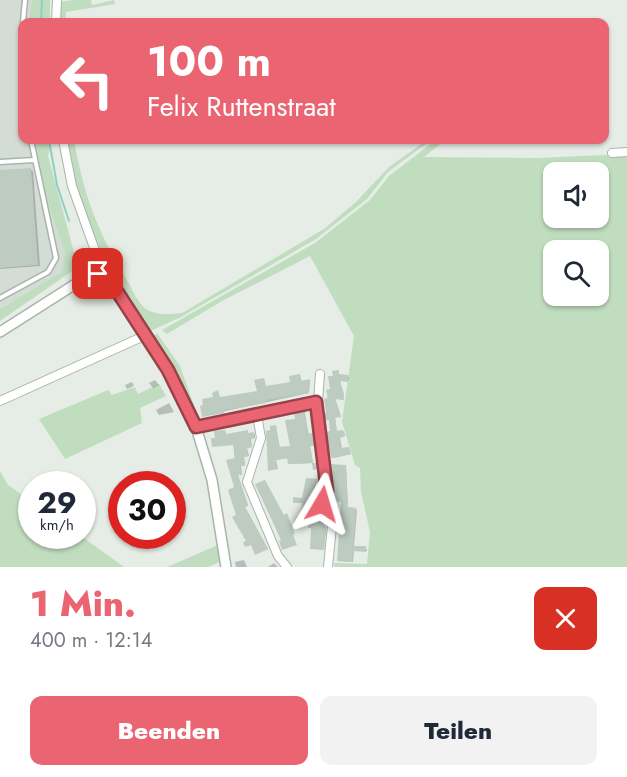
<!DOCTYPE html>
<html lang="de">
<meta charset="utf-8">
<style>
body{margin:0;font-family:Jost,sans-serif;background:#f2f2f3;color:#1f2937;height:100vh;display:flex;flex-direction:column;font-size:22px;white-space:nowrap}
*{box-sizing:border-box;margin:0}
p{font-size:20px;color:#747a83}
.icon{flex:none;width:33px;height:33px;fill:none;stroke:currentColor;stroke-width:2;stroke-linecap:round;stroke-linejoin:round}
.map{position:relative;height:567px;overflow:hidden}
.drawer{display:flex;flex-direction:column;background:#fff;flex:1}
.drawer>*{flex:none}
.top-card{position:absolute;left:18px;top:18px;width:591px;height:126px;border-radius:12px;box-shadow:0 2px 4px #0004;background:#ea6571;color:#fff;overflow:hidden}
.tools{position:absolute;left:543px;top:162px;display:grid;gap:12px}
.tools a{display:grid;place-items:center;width:66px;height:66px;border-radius:12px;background:#fff;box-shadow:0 2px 4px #0004;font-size:30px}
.speed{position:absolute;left:18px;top:471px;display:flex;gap:12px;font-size:30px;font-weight:700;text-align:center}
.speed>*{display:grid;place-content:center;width:78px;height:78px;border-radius:50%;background:#fff;box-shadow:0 2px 4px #0004;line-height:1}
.speed small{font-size:15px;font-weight:400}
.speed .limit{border:9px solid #d22;background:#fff;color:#111}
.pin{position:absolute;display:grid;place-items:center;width:51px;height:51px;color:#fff;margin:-26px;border-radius:12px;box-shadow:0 3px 9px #0006}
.me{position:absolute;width:66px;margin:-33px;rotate:7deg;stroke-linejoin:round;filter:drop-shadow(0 0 4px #0008)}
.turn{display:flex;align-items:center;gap:21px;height:126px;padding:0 30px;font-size:27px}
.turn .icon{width:78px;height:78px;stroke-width:2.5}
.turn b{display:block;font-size:42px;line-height:51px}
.round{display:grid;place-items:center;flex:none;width:63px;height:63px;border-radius:12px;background:#f2f2f3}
.summary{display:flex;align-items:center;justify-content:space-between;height:102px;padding:0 30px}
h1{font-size:36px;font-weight:800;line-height:45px;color:#ea6571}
.cta{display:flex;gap:12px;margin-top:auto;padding:12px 30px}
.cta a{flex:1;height:69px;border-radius:12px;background:#ea6571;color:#fff;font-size:24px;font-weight:800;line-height:69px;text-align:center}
.cta a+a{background:#f2f2f3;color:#1f2937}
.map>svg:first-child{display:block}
.built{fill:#d3ddd5}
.green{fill:#c1ddbf;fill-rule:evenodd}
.shadow{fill:#0003}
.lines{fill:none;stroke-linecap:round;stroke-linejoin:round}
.stream{stroke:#90cfc3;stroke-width:2}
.building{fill:#bdcbc1}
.service-casing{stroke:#a8b5ab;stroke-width:7}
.minor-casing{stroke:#a8b5ab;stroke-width:10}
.tertiary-casing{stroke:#a8b5ab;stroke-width:12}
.service{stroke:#fff;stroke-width:4}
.minor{stroke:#fff;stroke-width:8}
.tertiary{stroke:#fff;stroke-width:9}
.route-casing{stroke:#984249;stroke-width:15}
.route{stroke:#ea6571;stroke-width:10}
</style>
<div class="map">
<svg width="627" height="567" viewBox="0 0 627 567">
<rect width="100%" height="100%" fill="#e5ede6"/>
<path class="built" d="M0,0H44L42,22H22V140H41L66,250L61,272L0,309Z"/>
<path class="green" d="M32,0H50V22H29Z
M73,0H91L92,5L114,0L115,4L66,12L65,22H60V2Z
M36,140H52L48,156L78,267L0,321V309L61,272L65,253L41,182Z
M66,140H74C84,197 98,232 128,282C133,291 138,303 146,309C157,316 170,314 182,313L324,229L356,202L389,167L427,140H431L388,172L367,199L316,239L181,317L150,331L145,329C103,261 82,219 66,140Z
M436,140H445L424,157L537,158L627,154V567H335L334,563L367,564L370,532L361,492L360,468L355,465L342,422L354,336L310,256L222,301L167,334L162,330L315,243L370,200L389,176ZM554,172H598V218H554ZM554,250H598V296H554Z
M157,333L180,366L196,411L152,338Z
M159,384L166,396L140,408L142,423L65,459L39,419L108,390L112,395L135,387L138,394Z
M0,471L8,485L31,501L32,536H81L124,567H0Z
M218,545L222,561L208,567H167Z"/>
<path class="shadow" d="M31,170L33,171L40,266L0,269V172Z
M338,372L340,376L349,377L348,381L340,380L344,400L335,398L341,417H335L337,433L344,432L345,436L340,438L342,449L349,448L351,454L334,458L330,420H326L328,391L332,390Z
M300,376L302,382L310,381L309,393L203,416L218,392L220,398L259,392L264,380L266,388L292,384Z
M155,380L159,385L153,388L149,383Z
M132,382L134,386L127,389L125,385Z
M169,403L174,412L159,415L156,410Z
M304,413L309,435H314L315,445L310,446L313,463L290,464L288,458L276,460L278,469L269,470L276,426L280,449L291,447L296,420Z
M225,431L227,435L247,431L249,435L255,434V438L251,439L252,447L247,448L249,456L244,457L245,466H241L242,475H238L248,506L245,507L268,549L257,554L252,545L246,546L248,541L232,502L234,501L236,488L234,444L214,446Z
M346,466L348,509L357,510L354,547L367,549V551H354L353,562L339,561Z
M319,480L321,490L317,505L318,518L322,519L326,530L324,549H313L310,511L303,503H295L303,499Z
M244,560L247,567H236L235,562Z
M274,563L278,567H268Z"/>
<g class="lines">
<path class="stream" d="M41,22L42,0
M49,140L57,185L69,221"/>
</g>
<path class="building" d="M31,168L38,265L0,268V170Z
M339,370V374L348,375V382L340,381L344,394L343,400L335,399L341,417L335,418L337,431L343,430L345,436L339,438L341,448L349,447L350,454L331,458L326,432L330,431L329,420L324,421L323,414L326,412L324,399L328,398L326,390L330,389L328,376H333L332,371Z
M300,374L301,381L310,379L309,393L266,400V403L224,410V413L202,417L200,406L203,405L202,399L213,397L212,393L218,390L220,397L257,391L254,380L264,378L266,386L290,382L289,376Z
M305,411L308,434L313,433L315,445L310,446L313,463H317L318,469L313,470L312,463L288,464L287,458L276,460L277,469L268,471L266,431L270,430V426L276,425L279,447L290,446L285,420L295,419L294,413Z
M225,430L226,434L248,430V433L254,432L255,438L250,439L252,447L247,448L248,456L244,457L245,466H240L241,475H238L248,505L245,507L268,549L255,555L251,545L245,547L243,542L246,541L232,517L236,515L228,490L234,487L226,460L235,458L233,445L212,447L211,438H215L214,431Z
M330,464L346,465L348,507L356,508L353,546H366V552L353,551L352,562L337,561L341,502L332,501Z
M306,478L319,479L321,490H318L316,506L317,517H321L326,528L324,550L310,549L311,528H308V511H301L302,503H293V497L302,498Z
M265,480L284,515L287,513L295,534L293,535L297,545L282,550L279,541L281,540L255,484Z"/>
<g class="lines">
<defs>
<path id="service" d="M23,22L25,0
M0,162L34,160
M0,298L48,272L56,258L31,140"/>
<path id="minor" d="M56,22L57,0
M63,140L72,186L98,259V274
M612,153L627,152
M320,374L317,416L327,491L322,505L332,526L328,567
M0,401L144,336
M257,415L261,438L247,482L278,556L287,567
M196,427L316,402"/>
<path id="tertiary" d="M0,332L91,274L102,275L109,280L168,371L196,427L212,480L226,567"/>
</defs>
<use href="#service" class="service-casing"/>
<use href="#minor" class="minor-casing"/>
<use href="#tertiary" class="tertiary-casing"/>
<use href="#service" class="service"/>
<use href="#minor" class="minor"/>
<use href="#tertiary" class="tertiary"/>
</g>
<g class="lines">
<defs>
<path id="route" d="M98,274L111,282L168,370L196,427L316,402L327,491L322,504"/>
</defs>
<use href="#route" class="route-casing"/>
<use href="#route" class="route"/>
</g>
</svg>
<div class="tools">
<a><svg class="icon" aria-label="sound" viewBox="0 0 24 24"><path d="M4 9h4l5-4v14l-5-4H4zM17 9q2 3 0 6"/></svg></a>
<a><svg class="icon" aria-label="search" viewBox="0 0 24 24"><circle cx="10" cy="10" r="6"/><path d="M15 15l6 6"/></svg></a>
</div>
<div class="speed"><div>29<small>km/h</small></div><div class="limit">30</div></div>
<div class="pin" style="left:98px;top:274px;background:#d93025"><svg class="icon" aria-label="arrive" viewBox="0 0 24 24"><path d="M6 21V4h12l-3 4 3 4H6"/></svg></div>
<svg class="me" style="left:322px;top:504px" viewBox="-20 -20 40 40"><path d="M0-17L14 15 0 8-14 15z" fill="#ea6571" stroke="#fff" stroke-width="4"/></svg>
<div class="top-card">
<div class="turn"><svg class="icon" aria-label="left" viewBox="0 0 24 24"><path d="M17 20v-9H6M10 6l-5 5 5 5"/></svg><div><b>100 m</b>Felix Ruttenstraat</div></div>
</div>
</div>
<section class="drawer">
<div class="summary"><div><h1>1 Min.</h1><p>400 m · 12:14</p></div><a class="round" style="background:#d93025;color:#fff"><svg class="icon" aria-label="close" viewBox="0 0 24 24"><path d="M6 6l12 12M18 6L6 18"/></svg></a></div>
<div class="cta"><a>Beenden</a><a>Teilen</a></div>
</section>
